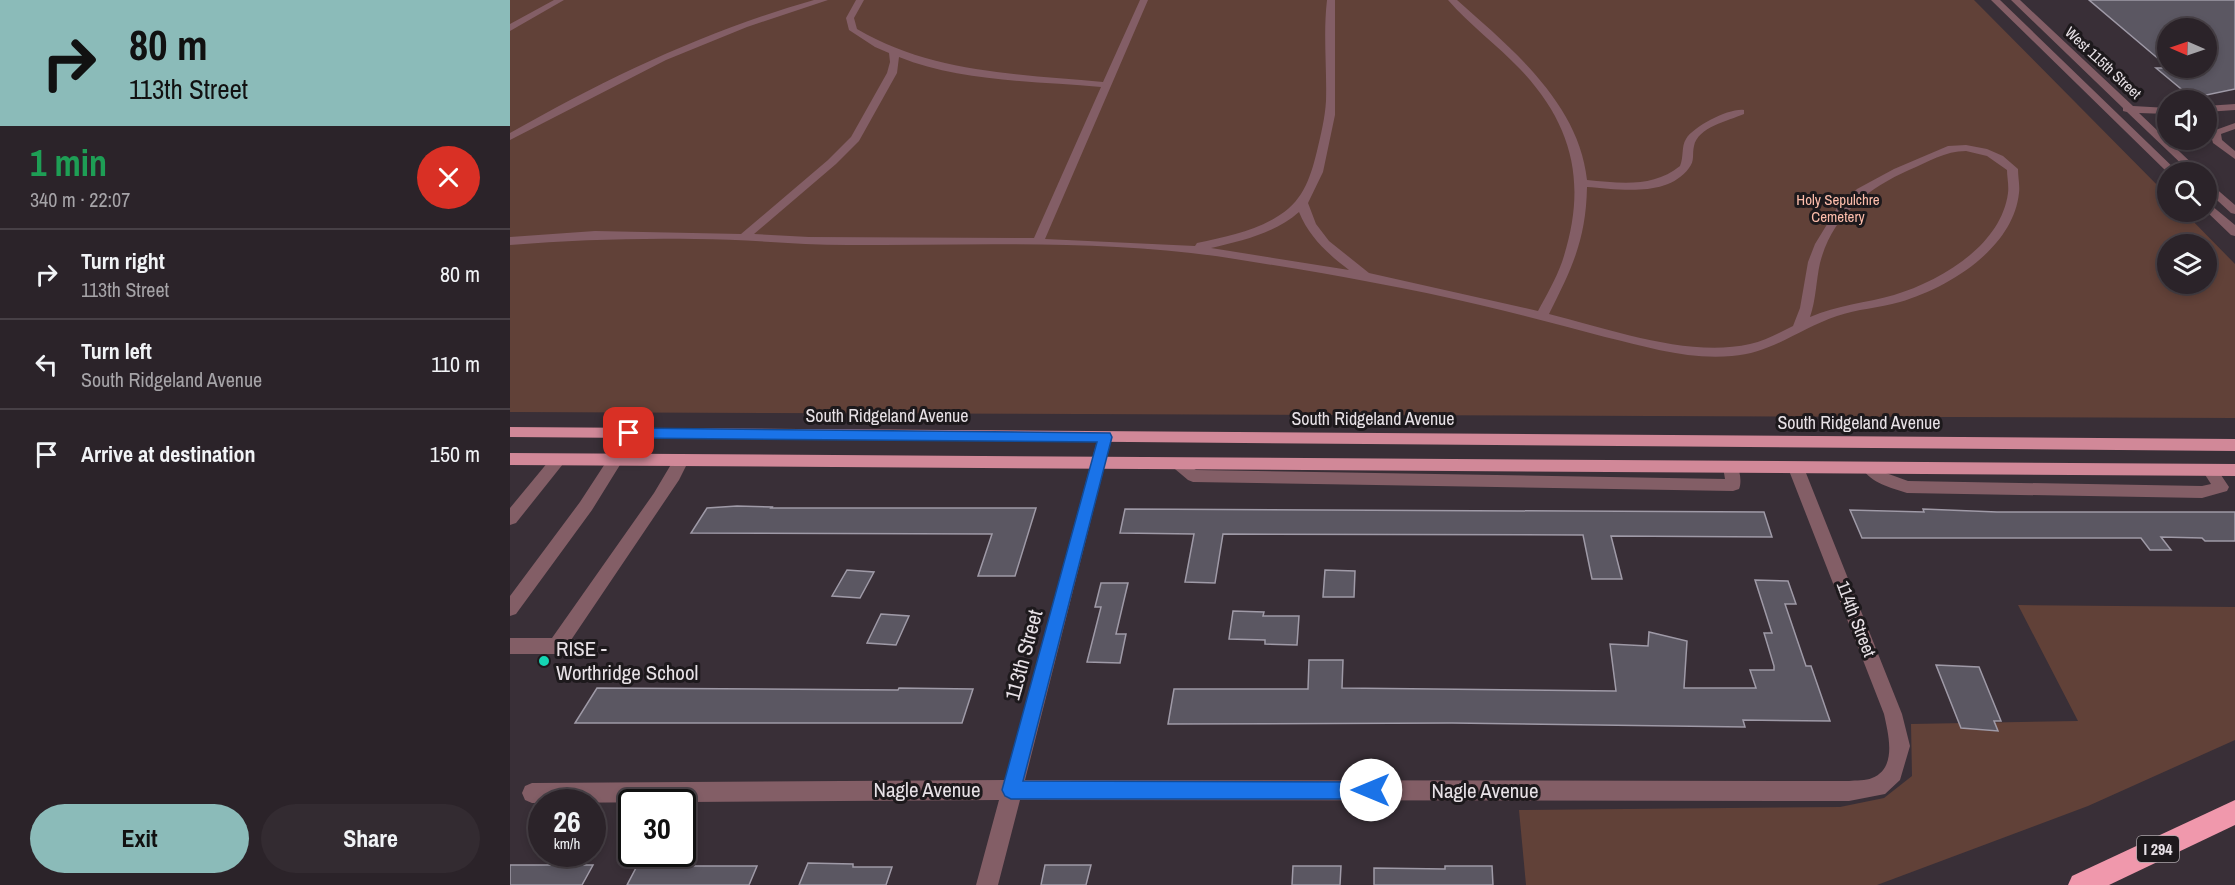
<!DOCTYPE html>
<meta charset="utf-8">
<style>
body{margin:0;font-family:"Archivo Narrow",sans-serif;background:#332b31;color:#f1f3f6;height:100vh;display:flex;flex-direction:column;font-size:22px;white-space:nowrap}
*{box-sizing:border-box;margin:0}
p{font-size:20px;color:#a6a4a8}
.icon{flex:none;width:33px;height:33px;fill:none;stroke:currentColor;stroke-width:2;stroke-linecap:round;stroke-linejoin:round}
.map{position:relative;flex:1;overflow:hidden}
.sheet{display:flex;flex-direction:column;background:#2b2329;width:510px}
.sheet>*{flex:none}
.top-card{background:#8bbbb9;color:#111;overflow:hidden}
.needle{width:39px;rotate:272deg}
.buttons{position:absolute;left:1647px;top:18px;display:grid;gap:12px}
.buttons a{display:grid;place-items:center;width:60px;height:60px;border-radius:50%;background:#2b2329;box-shadow:0 3px 9px #0003,0 0 0 2px #474046;font-size:30px}
.speed{position:absolute;left:18px;top:789px;display:flex;gap:12px;font-size:30px;font-weight:700;text-align:center}
.speed>*{display:grid;place-content:center;width:78px;height:78px;border-radius:50%;background:#2b2329;box-shadow:0 3px 9px #0003,0 0 0 2px #474046;line-height:1}
.speed small{font-size:15px;font-weight:400}
.speed .limit{border:3px solid #111;border-radius:9px;background:#fff;color:#111}
.pin{position:absolute;display:grid;place-items:center;width:51px;height:51px;color:#fff;margin:-26px;border-radius:12px;box-shadow:0 3px 9px #0006}
.me{position:absolute;width:66px;margin:-33px;rotate:270deg;stroke-linejoin:round;filter:drop-shadow(0 0 4px #0008)}
.turn{display:flex;align-items:center;gap:21px;height:126px;padding:0 30px;font-size:27px}
.turn .icon{width:78px;height:78px;stroke-width:2.5}
.turn b{display:block;font-size:42px;line-height:51px}
.round{display:grid;place-items:center;flex:none;width:63px;height:63px;border-radius:32px;background:#332b31}
.head{display:flex;align-items:center;justify-content:space-between;height:102px;padding:0 30px}
h1{font-size:36px;font-weight:700;line-height:45px;color:#1e9e55}
.button{display:flex;gap:12px;margin-top:auto;padding:12px 30px}
.button a{flex:1;height:69px;border-radius:36px;background:#8bbbb9;color:#111;font-size:24px;font-weight:700;line-height:69px;text-align:center}
.button a+a{background:#332b31;color:#f1f3f6}
ul{padding:0;list-style:none}
li{display:flex;align-items:center;gap:18px;height:90px;padding:0 30px;border-top:2px solid #474046}
li div{flex:1}
li b{display:block;font-size:22px}
li em{font-style:normal}
main{display:flex;flex:1;min-height:0}
.map>svg:first-child{display:block}
.green{fill:#614138;fill-rule:evenodd}
.building{fill:#5b5762;stroke:#9f9aa7;stroke-width:1.5}
.lines{fill:none;stroke-linecap:round;stroke-linejoin:round}
.minor{fill:#835e66;fill-rule:evenodd}
.major{fill:#d18898;fill-rule:evenodd}
.highway{fill:#f098ac;fill-rule:evenodd}
.route{fill:#1a73e8;stroke:#114b97;stroke-width:1.5}
.poi-dot{fill:#14d5b3;stroke:#1d191c;stroke-width:2}
.labels{text-anchor:middle;stroke-width:6;stroke-linejoin:round;paint-order:stroke}
.far-street-label{font-size:15px;fill:#e7e1e6;stroke:#1d191c}
.far-park-label{font-size:15px;fill:#febeac;stroke:#1d191c}
.shield{fill:#1d191c;stroke:#aaa5a9;stroke-width:1.5}
.shield-label{font-size:16px;font-weight:bold;fill:#e7e1e6}
.street-label{font-size:18px;fill:#e7e1e6;stroke:#1d191c}
.near-poi-label{font-size:21px;fill:#e7e1e6;stroke:#1d191c;text-anchor:start}
.near-street-label{font-size:21px;fill:#e7e1e6;stroke:#1d191c}
</style>
<main>
<section class="sheet">
<div class="top-card">
<div class="turn"><svg class="icon" aria-label="right" viewBox="0 0 24 24"><path d="M7 20v-9h11M14 6l5 5-5 5"/></svg><div><b>80 m</b>113th Street</div></div>
</div>
<div class="head"><div><h1>1 min</h1><p>340 m · 22:07</p></div><a class="round" style="background:#d93025;color:#fff"><svg class="icon" aria-label="close" viewBox="0 0 24 24"><path d="M6 6l12 12M18 6L6 18"/></svg></a></div>
<ul>
<li><svg class="icon" aria-label="right" viewBox="0 0 24 24"><path d="M7 20v-9h11M14 6l5 5-5 5"/></svg><div><b>Turn right</b><p>113th Street</p></div><em>80 m</em></li>
<li><svg class="icon" aria-label="left" viewBox="0 0 24 24"><path d="M17 20v-9H6M10 6l-5 5 5 5"/></svg><div><b>Turn left</b><p>South Ridgeland Avenue</p></div><em>110 m</em></li>
<li><svg class="icon" aria-label="arrive" viewBox="0 0 24 24"><path d="M6 21V4h12l-3 4 3 4H6"/></svg><div><b>Arrive at destination</b></div><em>150 m</em></li>
</ul>
<div class="button"><a>Exit</a><a>Share</a></div>
</section>
<div class="map">
<svg width="1725" height="885" viewBox="0 0 1725 885">
<rect width="100%" height="100%" fill="#392f37"/>
<path class="green" d="M0,0H1464L1657,195L1658,212H1674L1725,264V418L0,412ZM1658,244H1696V284H1658Z
M1508,605L1725,607V740L1578,806L1367,885H1016L1009,810L1330,807L1374,798L1402,776L1401,724L1568,721Z"/>
<path class="building" d="M1579,0H1725V89L1682,98L1646,68H1696V28H1658V67Z
M227,506L262,507L261,508H526L505,576H468L482,534L181,533L197,508Z
M615,509L1254,512L1262,537L1101,536L1112,579H1082L1073,535L713,534L705,583L675,582L684,534L610,533Z
M1413,509L1487,512H1725V541H1695L1692,538L1651,537L1661,550H1640L1631,538H1352L1340,510L1414,512Z
M337,570L364,572L350,598L322,596Z
M815,570L845,571L844,597H813Z
M1245,580L1278,581L1286,604H1275L1296,666H1301L1320,721L1233,720L1235,727L942,723L658,724L664,689H798L799,660H833L832,688L1106,691L1100,644L1138,646L1139,632L1177,641L1174,688H1246L1240,670H1264V666L1254,633H1262Z
M591,583H618L606,634H616L610,663L577,662L591,607H585Z
M723,611L754,612L753,616H789L787,645L755,644V640L719,639Z
M371,614L399,616L386,645L357,643Z
M1426,665L1469,667L1491,721H1484L1488,731L1451,728Z
M87,688L388,690L389,688L463,689L452,723H65Z
M298,863L343,864V867H382L376,885H289Z
M0,865H83L72,885H0Z
M535,865H581L576,885H531Z
M127,866H247L239,885H117Z
M783,866H831L830,885H782Z
M935,866H982L983,885H864V868L935,869Z"/>
<g class="lines">
<path class="minor" d="M44,0H54L0,31V24Z
M304,0H318L237,27L156,60L0,140V133C97,78 197,30 304,0Z
M346,0H354L344,18L347,29C421,73 509,74 593,82L630,0H638L535,239L685,246L687,243C714,237 741,232 765,218C792,203 800,180 807,151C811,134 815,118 816,101C817,67 813,34 817,0H825V115L813,172L798,203L806,224L819,241L859,273L1028,311C1036,296 1046,279 1052,262C1077,187 1065,127 1010,69C987,45 960,25 938,0H947C1001,48 1069,103 1077,180C1110,183 1143,188 1170,166C1174,157 1171,147 1176,139C1184,126 1219,108 1234,110V114C1218,121 1188,127 1184,146C1182,154 1185,161 1179,168C1157,198 1108,189 1077,187C1076,240 1062,268 1039,314C1100,329 1178,358 1240,344C1255,341 1269,333 1283,326L1290,308L1298,262L1305,244L1327,208L1347,189L1384,169L1438,146L1456,145L1477,149L1493,156L1508,169C1508,177 1510,186 1509,193C1503,249 1438,288 1390,302C1369,308 1347,309 1327,316C1291,328 1262,353 1222,356C1179,360 1137,347 1095,337C1054,326 1012,315 970,305C889,286 807,272 725,259C602,239 463,245 338,245C287,245 236,239 185,239C123,238 62,240 0,245V237L85,231L231,234L318,160L341,137L377,73L380,62L379,53L365,47L339,30L336,18ZM389,57C451,82 525,81 591,87L524,238L299,237L244,234L326,164L349,141L387,73ZM1456,151L1477,156L1497,170C1497,177 1499,185 1498,193C1491,246 1430,281 1384,295C1356,303 1327,305 1300,317C1306,300 1306,281 1310,263C1322,216 1357,189 1399,170C1418,162 1435,151 1456,151ZM789,212C799,237 818,254 839,270L701,248C732,241 765,233 789,212Z
M1481,0H1490L1668,172L1658,173Z
M1501,0H1510L1623,106L1658,108V114L1629,113L1691,172H1680L1617,112L1613,111V108Z
M1725,104V110L1696,112V106Z
M1725,123V129L1711,134L1712,140L1725,151V159L1703,143L1700,132Z
M1696,180L1725,205V214L1721,213L1696,190Z
M1696,201L1725,225V236L1721,235L1696,211Z
M595,432L600,433L602,437L515,780L1339,781C1346,780 1356,781 1362,778C1388,768 1378,733 1374,714L1278,468L1281,464H1291L1294,468L1392,714L1400,746L1390,780L1375,794L1339,801L510,800L488,885H466L489,800L22,803L15,800L12,793L15,786L22,783L495,780L588,437L590,433Z
M48,454L53,456L56,460L53,464L6,523L0,525V508L43,456Z
M105,454L110,456L113,460L82,510L6,614L0,616V596L70,502L100,456Z
M171,454L176,456L179,460L169,480L53,652L47,654H0V638H42L144,493L166,456Z
M667,458L686,470L1215,479L1213,467L1216,463H1226C1230,470 1232,482 1229,489L1223,491L683,482L678,480L659,464L662,460Z
M1360,462L1376,473L1398,481L1692,486L1701,484L1692,470L1695,466H1705L1719,487L1717,491L1692,498L1397,493C1381,488 1361,483 1352,468L1355,464Z"/>
<path class="major" d="M0,427L1725,439V451L0,437Z
M0,453L1725,464V476L0,465Z"/>
<path class="highway" d="M1725,800V825L1599,885H1558L1562,876Z"/>
</g>
<path class="route" d="M119,428L600,433L602,437L513,781L861,782L867,784L870,790L867,797L861,799H501L495,796L492,790L587,442L119,438L112,433Z"/>
<circle class="poi-dot" cx="34" cy="661" r="6"/>
<g class="labels">
<g class="far-street-label">
<text transform="translate(1593 63) rotate(43)" y="5">West 115th Street</text>
</g>
<g class="far-park-label">
<text x="1328" y="205">Holy Sepulchre<tspan x="1328" dy="17">Cemetery</tspan></text>
</g>
<rect class="shield" x="1627" y="836" width="42" height="26" rx="4.5"/>
<g class="shield-label">
<text x="1648" y="855">I 294</text>
</g>
<g class="street-label">
<text x="377" y="422">South Ridgeland Avenue</text>
<text x="863" y="425">South Ridgeland Avenue</text>
<text x="1349" y="429">South Ridgeland Avenue</text>
<text transform="translate(1346 619) rotate(69)" y="6">114th Street</text>
</g>
<g class="near-poi-label">
<text x="46" y="656">RISE -<tspan x="46" dy="24">Worthridge School</tspan></text>
</g>
<g class="near-street-label">
<text transform="translate(514 655) rotate(-75)" y="7">113th Street</text>
<text x="417" y="797">Nagle Avenue</text>
<text x="975" y="798">Nagle Avenue</text>
</g>
</g>
</svg>
<div class="buttons">
<a><svg class="needle" viewBox="-14 -14 28 28"><path d="M0-13l5 13h-10z" fill="#e53935"/><path d="M0 13l5-13h-10z" fill="#a6a4a8"/></svg></a>
<a><svg class="icon" aria-label="sound" viewBox="0 0 24 24"><path d="M4 9h4l5-4v14l-5-4H4zM17 9q2 3 0 6"/></svg></a>
<a><svg class="icon" aria-label="search" viewBox="0 0 24 24"><circle cx="10" cy="10" r="6"/><path d="M15 15l6 6"/></svg></a>
<a><svg class="icon" aria-label="layers" viewBox="0 0 24 24"><path d="M12 4l9 5-9 5-9-5zM3 14l9 5 9-5"/></svg></a>
</div>
<div class="speed"><div>26<small>km/h</small></div><div class="limit">30</div></div>
<div class="pin" style="left:119px;top:433px;background:#d93025"><svg class="icon" aria-label="arrive" viewBox="0 0 24 24"><path d="M6 21V4h12l-3 4 3 4H6"/></svg></div>
<svg class="me" style="left:861px;top:790px" viewBox="-20 -20 40 40"><circle r="19" fill="#fff"/><path d="M0-13L10 11 0 6-10 11z" fill="#1a73e8"/></svg>
</div>
</main>
